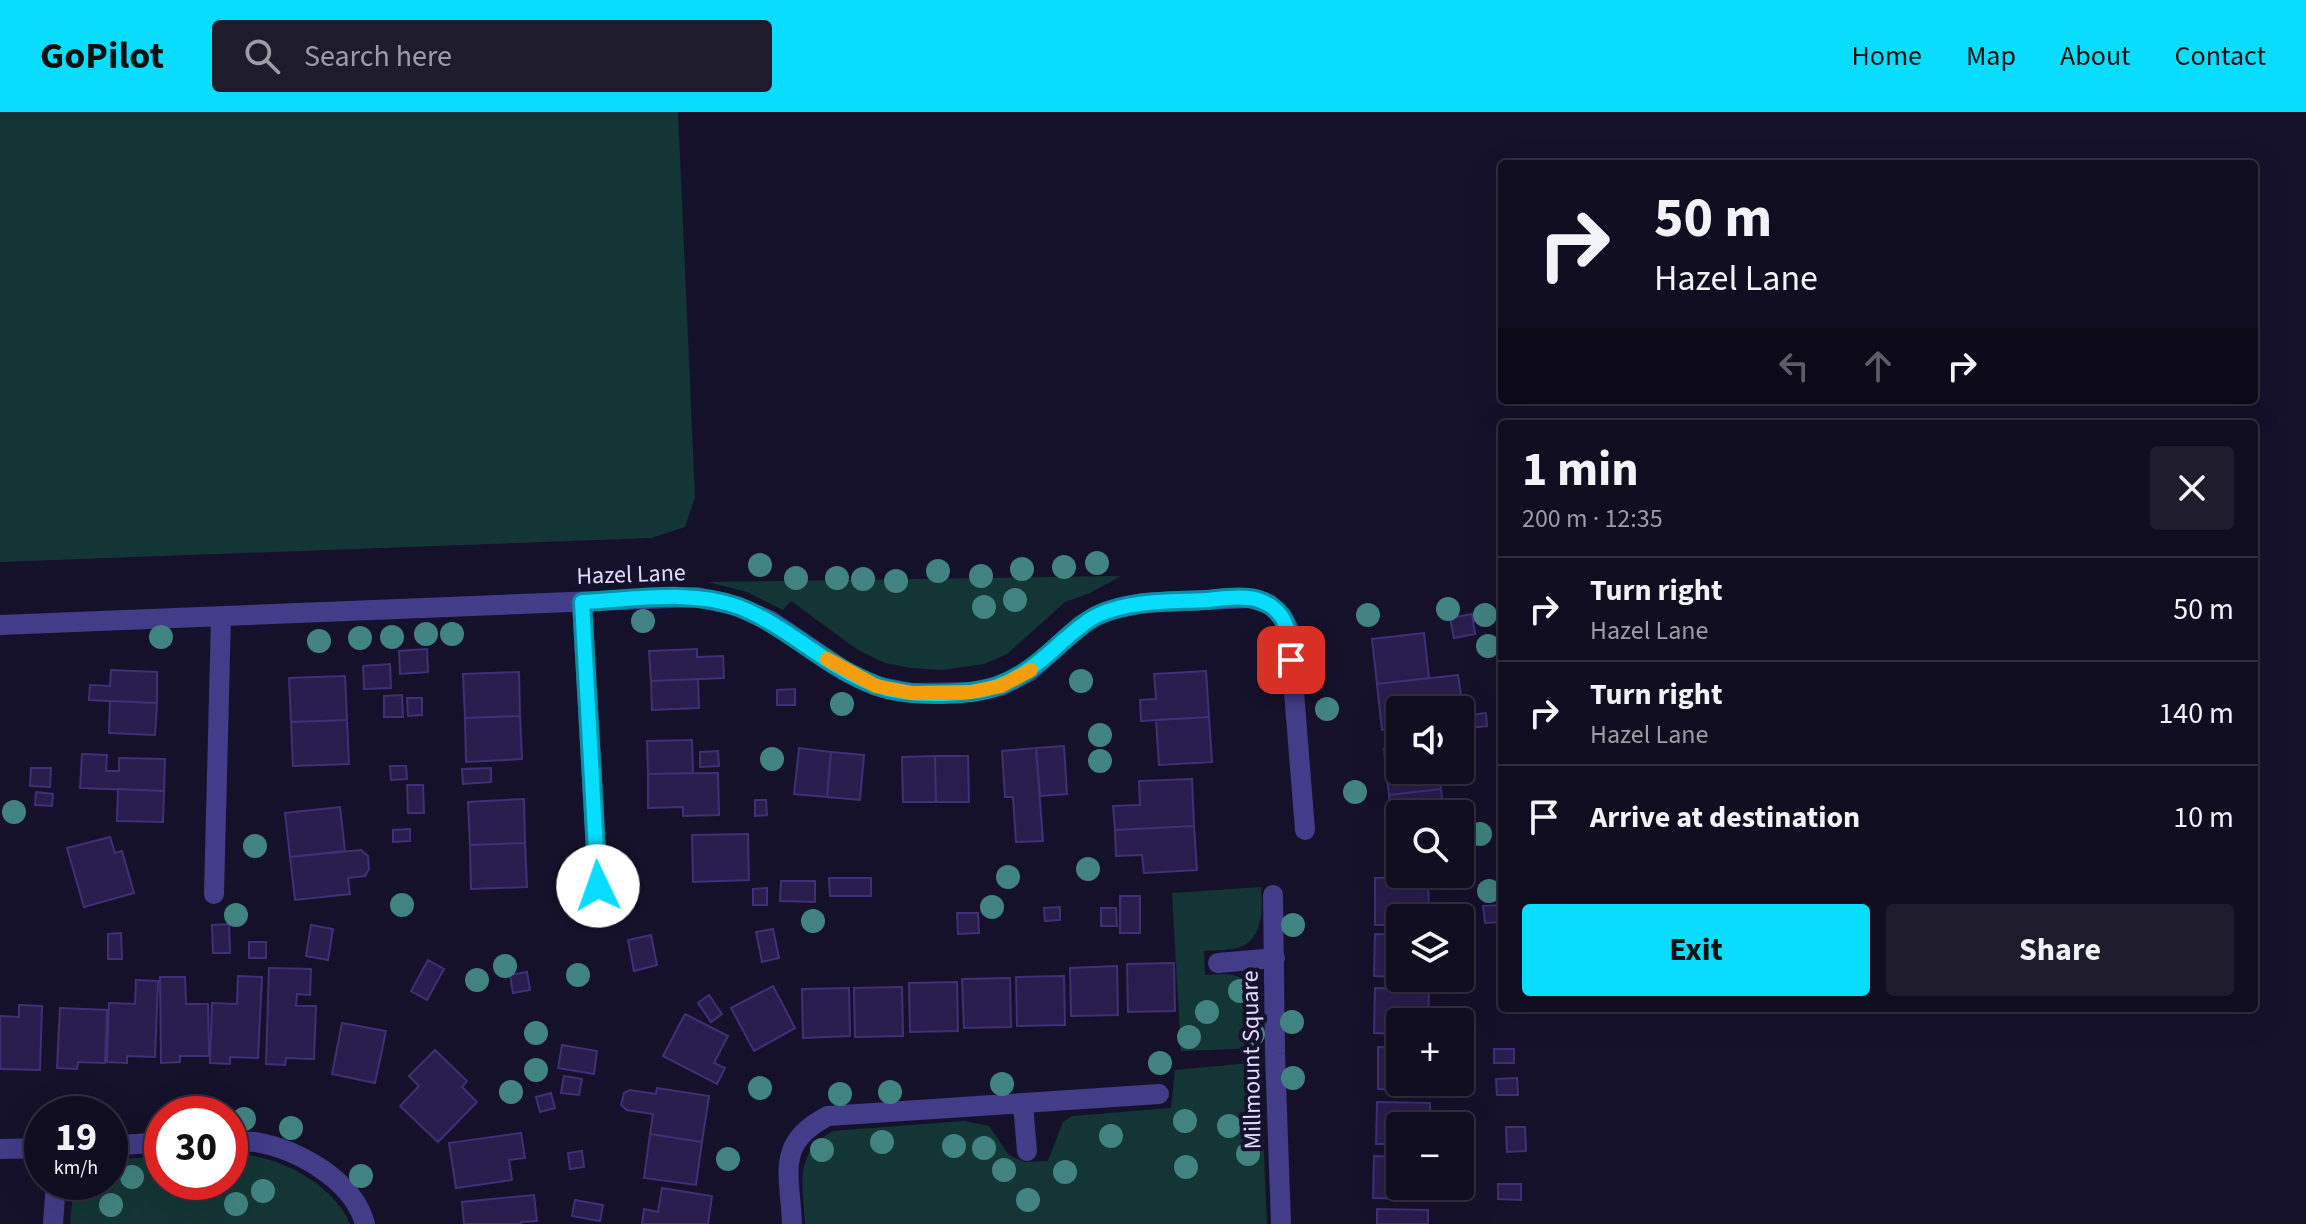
<!DOCTYPE html>
<meta charset="utf-8">
<style>
body{margin:0;font-family:"Source Sans 3",sans-serif;background:#1e1b2d;color:#f1f3f6;height:100vh;display:flex;flex-direction:column;font-size:30px;white-space:nowrap}
*{box-sizing:border-box;margin:0}
p{font-size:26px;color:#9c9ca5}
.icon{flex:none;width:44px;height:44px;fill:none;stroke:currentColor;stroke-width:2;stroke-linecap:round;stroke-linejoin:round}
.map{position:relative;flex:1;overflow:hidden}
.panel{position:absolute;left:1498px;top:308px;width:760px;height:592px;display:flex;flex-direction:column;background:#100d20;border-radius:8px;box-shadow:0 8px 32px #0002,0 0 0 2px #302d3e}
.panel>*{flex:none}
.hud{position:absolute;left:1498px;top:48px;width:760px;height:244px;border-radius:8px;box-shadow:0 8px 32px #0002,0 0 0 2px #302d3e;background:#100d20;color:#f1f3f6;overflow:hidden}
.tools{position:absolute;left:1386px;top:584px;display:grid;gap:16px}
.tools a{display:grid;place-items:center;width:88px;height:88px;border-radius:8px;background:#100d20;box-shadow:0 8px 32px #0002,0 0 0 2px #302d3e;font-size:40px}
.speed{position:absolute;left:24px;top:984px;display:flex;gap:16px;font-size:40px;font-weight:700;text-align:center}
.speed>*{display:grid;place-content:center;width:104px;height:104px;border-radius:50%;background:#100d20;box-shadow:0 8px 32px #0002,0 0 0 2px #302d3e;line-height:1}
.speed small{font-size:20px;font-weight:400}
.speed .limit{border:12px solid #d22;background:#fff;color:#111}
.pin{position:absolute;display:grid;place-items:center;width:68px;height:68px;color:#fff;margin:-34px;border-radius:16px;box-shadow:0 4px 12px #0006}
.me{position:absolute;width:88px;margin:-44px;rotate:357deg;stroke-linejoin:round;filter:drop-shadow(0 0 6px #0008)}
.turn{display:flex;align-items:center;gap:28px;height:168px;padding:0 24px;font-size:36px}
.turn .icon{width:104px;height:104px;stroke-width:2.5}
.turn b{display:block;font-size:56px;line-height:68px}
.lanes{display:flex;align-items:center;height:76px;padding:0 24px;background:#0003;justify-content:center;gap:40px;direction:ltr}
.lanes .off{opacity:.35}
.round{display:grid;place-items:center;flex:none;width:84px;height:84px;border-radius:8px;background:#1e1b2d}
.headline{display:flex;align-items:center;justify-content:space-between;height:136px;padding:0 24px}
h1{font-size:48px;font-weight:700;line-height:60px}
.button{display:flex;gap:16px;margin-top:auto;padding:16px 24px}
.button a{flex:1;height:92px;border-radius:8px;background:#08ddfe;color:#111;font-size:32px;font-weight:700;line-height:92px;text-align:center}
.button a+a{background:#1e1b2d;color:#f1f3f6}
ul{padding:0;list-style:none}
li{display:flex;align-items:center;gap:24px;height:104px;padding:0 24px;border-top:2px solid #302d3e}
li div{flex:1}
li b{display:block;font-size:30px}
li em{font-style:normal}
header{display:flex;align-items:center;gap:48px;box-sizing:border-box;height:112px;padding:0 40px;background:#08ddfe;color:#111}
header strong{font-size:38px}
nav{display:flex;gap:44px;margin-inline-start:auto;font-size:28px}
.search{width:560px;height:72px;background:#1e1b2d;display:flex;align-items:center;gap:20px;box-sizing:border-box;padding:0 28px;border-radius:8px;color:#9c9ca5;font-size:30px}
.map>svg:first-child{display:block}
.green{fill:#143535}
.building{fill:#281d4c;stroke:#402f77;stroke-width:2}
.lines{fill:none;stroke-linecap:round;stroke-linejoin:round}
.minor{stroke:#423c89;stroke-width:20}
.tree{fill:#418380}
.route-casing{stroke:#0590a5;stroke-width:20}
.route{stroke:#08ddfe;stroke-width:14}
.slow{stroke:#f59e0b;stroke-width:14}
.labels{text-anchor:middle;stroke-width:8;stroke-linejoin:round;paint-order:stroke}
.street-label{font-size:24px;fill:#e0dbff;stroke:#16112b}
</style>
<header>
<strong>GoPilot</strong>
<div class="search"><svg class="icon" aria-label="search" viewBox="0 0 24 24"><circle cx="10" cy="10" r="6"/><path d="M15 15l6 6"/></svg>Search here</div>
<nav><a>Home</a><a>Map</a><a>About</a><a>Contact</a></nav>
</header>
<div class="map">
<svg width="2306" height="1112" viewBox="0 0 2306 1112">
<rect width="100%" height="100%" fill="#16112b"/>
<path class="green" d="M0,0H678L695,385L685,415L651,426L0,450Z
M1121,464L1090,481L1065,490L1007,542L984,552L942,558L911,556L885,551L858,538L791,489L783,498L747,480L708,470Z
M1261,775C1263,797 1263,829 1237,836C1226,839 1214,838 1204,839L1205,863C1214,863 1227,861 1236,864C1265,872 1260,912 1261,936L1181,939L1172,781Z
M1260,950L1267,1112H805C803,1072 793,1042 833,1019L964,1009L989,1014L1009,1043L1024,1050L1048,1049L1063,1010L1072,1004L1171,996L1175,958Z
M230,1042C273,1040 334,1071 350,1112H70L74,1070H110V1047L162,1045V1070H230Z"/>
<path class="building" d="M1472,502L1475,522L1454,526L1450,506Z
M1424,521L1429,566L1377,572L1372,527Z
M427,537L428,560L400,562L399,539Z
M697,537V545L723,544L724,566L651,569L649,539Z
M390,552L391,576L364,577L363,554Z
M111,558L157,560V591L89,588L90,573L110,574Z
M1206,559L1209,605L1141,609L1140,588L1156,587L1154,562Z
M519,560L520,604L465,606L463,562Z
M1458,563L1462,589L1433,592V598H1400V616L1382,618L1377,572Z
M345,564L347,608L291,610L289,566Z
M698,567L699,596L652,598L651,569Z
M795,577V593H777V578Z
M402,583L403,605H384V584Z
M407,586H422V603L408,604Z
M110,589L157,591L155,623L109,621Z
M1486,601L1487,614L1469,616L1468,603Z
M520,604L522,647L466,650L465,606Z
M1209,605L1212,650L1159,653L1156,608Z
M347,608L349,652L293,654L291,610Z
M692,628L693,661L648,662L647,629Z
M1064,634L1067,682L1040,684L1036,636Z
M799,636L831,640L827,685L794,682Z
M1036,636L1043,729L1016,730L1013,685H1005L1002,639Z
M1400,636V658H1439L1441,677L1389,683L1384,637Z
M718,639L719,654L700,655V640Z
M831,640L864,643L860,688L827,685Z
M82,642L107,643L106,659H119V646L165,647L164,679L80,676Z
M935,644H968L969,690H936Z
M935,644L936,690H903L902,645Z
M390,654H406L407,667L391,668Z
M31,656H51L50,675L30,674Z
M491,656V670L463,672L462,657Z
M718,661L719,703L683,704V695L648,696V662Z
M1192,667L1194,714L1115,718L1113,694L1140,693L1139,669Z
M407,673H423L424,701H408Z
M118,677L164,679L163,710L117,709Z
M1441,677L1444,702H1400V727L1394,728L1389,683Z
M36,680L53,682L52,694L35,693Z
M524,687L525,731L470,733L468,690Z
M755,688H766L767,703L755,704Z
M340,695L345,739L290,745L285,701Z
M1194,714L1197,758L1144,761L1142,743L1116,744L1115,718Z
M410,717V729L393,730V718Z
M748,722L749,768L693,770L692,723Z
M110,725L115,741L122,739L134,781L84,795L67,736Z
M525,731L527,775L471,777L470,733Z
M361,738L368,744L369,757L365,764L348,766L350,782L295,788L290,745Z
M1428,765L1429,806H1400V813H1375V766Z
M829,766H871V784H830Z
M781,769H815V790L780,789Z
M767,776V793H753V777Z
M1120,784H1140V821H1120Z
M1502,793V810L1485,811L1483,794Z
M1060,795V808L1045,809L1044,796Z
M1101,796H1116L1117,814H1101Z
M957,801H978L979,821L958,822Z
M229,812L230,841H213L212,813Z
M311,813L333,817L328,848L306,844Z
M773,817L779,846L762,850L756,820Z
M121,821L122,847H108V822Z
M1375,822L1400,823V865L1374,864Z
M651,823L657,853L634,859L628,828Z
M249,830H266V846H249Z
M428,848L444,857L427,888L411,879Z
M1174,851L1175,899L1128,900L1127,852Z
M1117,854L1118,903L1071,904L1070,856Z
M269,856L311,857L310,883L297,882L296,894H316L314,947L286,946L285,953L266,952Z
M527,860L530,878L513,881L510,863Z
M238,864L262,865L258,946L230,945V952L210,951L212,891L237,892Z
M1064,864L1065,913L1017,914L1016,865Z
M160,865H185L186,892H208L209,944H180V950L161,951Z
M1010,866L1011,915L964,916L962,867Z
M136,868L158,869L155,945L127,944V951L107,950L109,891L135,892Z
M957,870L958,919L910,920L909,871Z
M773,874L795,916L754,939L731,896Z
M902,875L903,924L855,925L854,876Z
M849,876L850,924L803,926L802,877Z
M1375,876L1429,877L1428,910H1400V922L1374,921Z
M709,883L722,902L711,910L698,891Z
M19,893L42,894L40,958L0,957V904L19,905Z
M60,896L107,898L105,951L78,950L77,957L57,956Z
M685,902L728,924L714,951L725,956L717,972L663,944Z
M342,911L386,919L375,971L332,962Z
M562,933L597,939L594,962L558,956Z
M1378,935L1400,936V970H1453V979L1378,977Z
M1494,937H1514V951H1494Z
M435,938L467,969L462,975L477,990L438,1030L400,994L419,974L409,964Z
M564,964L582,967L579,983L561,981Z
M1517,966L1518,983H1497L1496,967Z
M657,976L709,984L702,1030L650,1022L653,1002L627,998L621,993L624,981L630,978L656,982Z
M551,981L555,996L540,1000L536,985Z
M1377,990L1430,991V1010L1451,1011V1014H1400V1032H1376Z
M1506,1015H1525L1526,1039L1507,1040Z
M521,1021L525,1046L509,1048L512,1068L456,1076L449,1031Z
M650,1022L702,1030L696,1073L644,1066Z
M582,1039L584,1055L570,1057L568,1041Z
M1374,1044L1400,1045V1074H1449L1448,1088L1373,1086Z
M1498,1072H1521V1088L1498,1087Z
M662,1076L712,1084L708,1112H642L644,1097L658,1100Z
M534,1083L537,1109L521,1110V1112H464L462,1090Z
M575,1088L603,1093L600,1109L572,1104Z
M1377,1097L1428,1098V1112H1377Z"/>
<g class="lines">
<path class="minor" d="M582,490L598,774
M0,513L697,485L736,494L771,509L845,559L876,574L912,581L971,580L1001,574L1030,559L1081,513L1096,504L1112,498L1142,491L1249,486L1269,492L1282,504L1289,517L1305,718
M214,782L221,505
M1273,783L1275,942L1281,1112
M1218,851L1275,846
M1023,992L1027,1039
M230,1029C238,1030 247,1029 255,1030C298,1037 353,1068 365,1112
M110,1034L162,1030
M0,1037L42,1036
M53,1112L56,1070
M792,1112C790,1061 775,1031 828,1004L1159,982"/>
</g>
<g class="tree">
<circle cx="1097" cy="451" r="12"/>
<circle cx="760" cy="453" r="12"/>
<circle cx="1064" cy="455" r="12"/>
<circle cx="1022" cy="457" r="12"/>
<circle cx="938" cy="459" r="12"/>
<circle cx="981" cy="464" r="12"/>
<circle cx="796" cy="466" r="12"/>
<circle cx="837" cy="466" r="12"/>
<circle cx="863" cy="467" r="12"/>
<circle cx="896" cy="469" r="12"/>
<circle cx="1015" cy="488" r="12"/>
<circle cx="984" cy="495" r="12"/>
<circle cx="1448" cy="497" r="12"/>
<circle cx="1368" cy="503" r="12"/>
<circle cx="1485" cy="503" r="12"/>
<circle cx="643" cy="509" r="12"/>
<circle cx="426" cy="522" r="12"/>
<circle cx="452" cy="522" r="12"/>
<circle cx="161" cy="525" r="12"/>
<circle cx="392" cy="525" r="12"/>
<circle cx="360" cy="526" r="12"/>
<circle cx="319" cy="529" r="12"/>
<circle cx="1488" cy="534" r="12"/>
<circle cx="1081" cy="569" r="12"/>
<circle cx="842" cy="592" r="12"/>
<circle cx="1327" cy="597" r="12"/>
<circle cx="1100" cy="623" r="12"/>
<circle cx="772" cy="647" r="12"/>
<circle cx="1100" cy="649" r="12"/>
<circle cx="1355" cy="680" r="12"/>
<circle cx="14" cy="700" r="12"/>
<circle cx="1480" cy="722" r="12"/>
<circle cx="255" cy="734" r="12"/>
<circle cx="1088" cy="757" r="12"/>
<circle cx="1008" cy="765" r="12"/>
<circle cx="1489" cy="779" r="12"/>
<circle cx="402" cy="793" r="12"/>
<circle cx="992" cy="795" r="12"/>
<circle cx="236" cy="803" r="12"/>
<circle cx="813" cy="809" r="12"/>
<circle cx="1293" cy="813" r="12"/>
<circle cx="505" cy="854" r="12"/>
<circle cx="578" cy="863" r="12"/>
<circle cx="477" cy="868" r="12"/>
<circle cx="1240" cy="879" r="12"/>
<circle cx="1207" cy="900" r="12"/>
<circle cx="1292" cy="910" r="12"/>
<circle cx="536" cy="921" r="12"/>
<circle cx="1253" cy="922" r="12"/>
<circle cx="1189" cy="925" r="12"/>
<circle cx="1160" cy="951" r="12"/>
<circle cx="536" cy="958" r="12"/>
<circle cx="1293" cy="966" r="12"/>
<circle cx="1002" cy="972" r="12"/>
<circle cx="760" cy="976" r="12"/>
<circle cx="511" cy="980" r="12"/>
<circle cx="890" cy="980" r="12"/>
<circle cx="840" cy="982" r="12"/>
<circle cx="244" cy="1007" r="12"/>
<circle cx="1185" cy="1009" r="12"/>
<circle cx="1229" cy="1014" r="12"/>
<circle cx="291" cy="1016" r="12"/>
<circle cx="1111" cy="1024" r="12"/>
<circle cx="882" cy="1030" r="12"/>
<circle cx="954" cy="1034" r="12"/>
<circle cx="984" cy="1036" r="12"/>
<circle cx="822" cy="1038" r="12"/>
<circle cx="1248" cy="1042" r="12"/>
<circle cx="728" cy="1047" r="12"/>
<circle cx="1186" cy="1055" r="12"/>
<circle cx="1004" cy="1058" r="12"/>
<circle cx="1065" cy="1060" r="12"/>
<circle cx="361" cy="1064" r="12"/>
<circle cx="132" cy="1065" r="12"/>
<circle cx="263" cy="1079" r="12"/>
<circle cx="1028" cy="1088" r="12"/>
<circle cx="236" cy="1092" r="12"/>
<circle cx="111" cy="1093" r="12"/>
</g>
<g class="lines">
<defs>
<path id="route" d="M598,774L582,490C631,488 692,477 739,495C788,514 826,555 875,573C903,584 941,583 971,580C1010,576 1036,554 1064,528C1075,519 1085,509 1098,503C1131,488 1170,490 1206,488C1219,487 1235,484 1248,486C1255,486 1265,490 1271,494C1290,507 1289,527 1291,548"/>
</defs>
<use href="#route" class="route-casing"/>
<use href="#route" class="route"/>
<path class="slow" d="M827,547L876,574L912,581L971,580L1001,574L1031,558"/>
</g>
<g class="labels">
<g class="street-label">
<text transform="translate(631 462) rotate(-2)" y="8">Hazel Lane</text>
<text transform="translate(1251 948) rotate(-91)" y="8">Millmount Square</text>
</g>
</g>
</svg>
<div class="tools">
<a><svg class="icon" aria-label="sound" viewBox="0 0 24 24"><path d="M4 9h4l5-4v14l-5-4H4zM17 9q2 3 0 6"/></svg></a>
<a><svg class="icon" aria-label="search" viewBox="0 0 24 24"><circle cx="10" cy="10" r="6"/><path d="M15 15l6 6"/></svg></a>
<a><svg class="icon" aria-label="layers" viewBox="0 0 24 24"><path d="M12 4l9 5-9 5-9-5zM3 14l9 5 9-5"/></svg></a>
<a>+</a>
<a>−</a>
</div>
<div class="speed"><div>19<small>km/h</small></div><div class="limit">30</div></div>
<div class="pin" style="left:1291px;top:548px;background:#d93025"><svg class="icon" aria-label="arrive" viewBox="0 0 24 24"><path d="M6 21V4h12l-3 4 3 4H6"/></svg></div>
<svg class="me" style="left:598px;top:774px" viewBox="-20 -20 40 40"><circle r="19" fill="#fff"/><path d="M0-13L10 11 0 6-10 11z" fill="#08ddfe"/></svg>
<div class="hud">
<div class="turn"><svg class="icon" aria-label="right" viewBox="0 0 24 24"><path d="M7 20v-9h11M14 6l5 5-5 5"/></svg><div><b>50 m</b>Hazel Lane</div></div>
<div class="lanes"><svg class="icon off" aria-label="left" viewBox="0 0 24 24"><path d="M17 20v-9H6M10 6l-5 5 5 5"/></svg><svg class="icon off" aria-label="ahead" viewBox="0 0 24 24"><path d="M12 20V5M6 11l6-6 6 6"/></svg><svg class="icon" aria-label="right" viewBox="0 0 24 24"><path d="M7 20v-9h11M14 6l5 5-5 5"/></svg></div>
</div>
<section class="panel">
<div class="headline"><div><h1>1 min</h1><p>200 m · 12:35</p></div><a class="round"><svg class="icon" aria-label="close" viewBox="0 0 24 24"><path d="M6 6l12 12M18 6L6 18"/></svg></a></div>
<ul>
<li><svg class="icon" aria-label="right" viewBox="0 0 24 24"><path d="M7 20v-9h11M14 6l5 5-5 5"/></svg><div><b>Turn right</b><p>Hazel Lane</p></div><em>50 m</em></li>
<li><svg class="icon" aria-label="right" viewBox="0 0 24 24"><path d="M7 20v-9h11M14 6l5 5-5 5"/></svg><div><b>Turn right</b><p>Hazel Lane</p></div><em>140 m</em></li>
<li><svg class="icon" aria-label="arrive" viewBox="0 0 24 24"><path d="M6 21V4h12l-3 4 3 4H6"/></svg><div><b>Arrive at destination</b></div><em>10 m</em></li>
</ul>
<div class="button"><a>Exit</a><a>Share</a></div>
</section>
</div>
